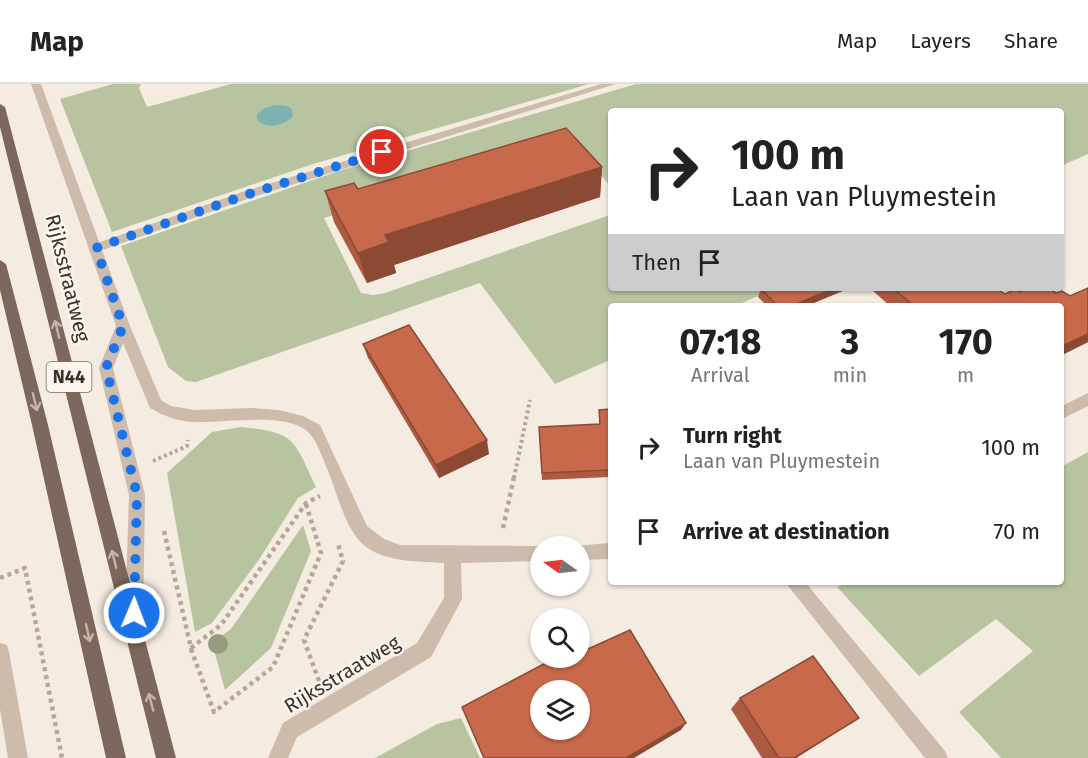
<!DOCTYPE html>
<style>
body{margin:0;font-family:"Fira Sans",sans-serif;background:#f2f2f2;color:#222;height:100vh;display:flex;flex-direction:column;font-size:22px;white-space:nowrap}
*{box-sizing:border-box;margin:0}
p{font-size:20px;color:#767676}
.icon{flex:none;width:33px;height:33px;fill:none;stroke:currentColor;stroke-width:2;stroke-linecap:round;stroke-linejoin:round}
.map{position:relative;flex:1;overflow:hidden}
.drawer{position:absolute;left:608px;top:219px;width:456px;height:282px;display:flex;flex-direction:column;background:#fff;border-radius:6px;box-shadow:0 2px 4px #0004}
.drawer>*{flex:none}
.top-card{position:absolute;left:608px;top:24px;width:456px;height:183px;border-radius:6px;box-shadow:0 2px 4px #0004;background:#fff;color:#222;overflow:hidden}
.needle{width:39px;rotate:284deg}
.controls{position:absolute;left:530px;top:452px;display:grid;gap:12px}
.controls a{display:grid;place-items:center;width:60px;height:60px;border-radius:50%;background:#fff;box-shadow:0 2px 4px #0004;font-size:30px}
.pin{position:absolute;display:grid;place-items:center;width:51px;height:51px;color:#fff;margin:-26px;border:3px solid #fff;border-radius:50%;box-shadow:0 2px 6px #0007}
.me{position:absolute;width:66px;margin:-33px;rotate:1deg;stroke-linejoin:round;filter:drop-shadow(0 0 4px #0008)}
.turn{display:flex;align-items:center;gap:21px;height:126px;padding:0 24px;font-size:27px}
.turn .icon{width:78px;height:78px;stroke-width:2.5}
.turn b{display:block;font-size:42px;line-height:51px}
.then{display:flex;align-items:center;height:57px;padding:0 24px;background:#0003;gap:12px;font-size:22px}
.eta{display:flex;justify-content:space-evenly;align-items:center;height:102px;text-align:center}
.eta b{font-size:36px;font-weight:700;line-height:42px}
ul{padding:0;list-style:none}
li{display:flex;align-items:center;gap:18px;height:84px;padding:0 24px}
li div{flex:1}
li b{display:block;font-size:22px}
li em{font-style:normal}
header{display:flex;align-items:center;gap:36px;box-sizing:border-box;height:84px;padding:0 30px;background:#fff;border-bottom:2px solid #e0e0e0}
header strong{font-size:28px}
nav{display:flex;gap:33px;margin-inline-start:auto;font-size:21px}
.map>svg:first-child{display:block}
.green{fill:#b8c4a0}
.water{fill:#7fb0b2}
.lines{fill:none;stroke-linecap:round;stroke-linejoin:round}
.path-far1{stroke:#b9a596;stroke-width:4;stroke-dasharray:3 3;stroke-linecap:butt}
.path{stroke:#b9a596;stroke-width:4.5;stroke-dasharray:4 4;stroke-linecap:butt}
.service{fill:#cdbbac;fill-rule:evenodd}
.minor{fill:#cdbbac;fill-rule:evenodd}
.primary{fill:#7d675c;fill-rule:evenodd}
.tree{fill:#969b7f}
.wall{fill:#ac5a40}
.shaded-wall{fill:#8c4a34}
.building{fill:#c8694b;stroke:#8c4a34;stroke-width:1.5;fill-rule:evenodd}
.oneway{stroke:#c2b5ac}
.route{stroke:#1a73e8;stroke-width:10;stroke-dasharray:0 18}
.labels{text-anchor:middle;stroke-width:4.5;stroke-linejoin:round;paint-order:stroke}
.shield{fill:#fbf5ee;stroke:#756b66;stroke-width:1.5}
.shield-label{font-size:18px;font-weight:bold;fill:#3b302b}
.street-label{font-size:20px;fill:#3b302b;stroke:#fbf5ee}
</style>
<header>
<strong>Map</strong>
<nav><a>Map</a><a>Layers</a><a>Share</a></nav>
</header>
<div class="map">
<svg width="1088" height="674" viewBox="0 0 1088 674">
<rect width="100%" height="100%" fill="#f4ebe1"/>
<path class="green" d="M113,0H141L139,4L147,23L231,0H589L313,80L112,148L60,15Z
M636,0H1088V70L1061,82L1060,27H610V102L592,80L525,72L324,134L361,209L373,211L385,209L610,131V204H777L735,222H610V276L555,300L480,199L196,298L186,297L168,283L121,162L342,86Z
M241,343C297,349 293,355 316,403L298,414L260,474L212,539L195,548L167,389L212,348Z
M1088,368V674H1001L959,628L1033,567L996,535L919,592L837,503L848,498H1060L1061,383Z
M303,441L311,467L271,564L225,606L212,559L231,545Z
M461,634L480,674H375L437,640Z"/>
<path class="water" d="M276,21L287,22L292,25L293,32C284,42 267,46 257,36V30L265,24Z"/>
<g class="lines">
<path class="path-far1" d="M153,377L187,362L188,356
M514,394L530,316"/>
<path class="path" d="M503,444L514,393
M164,447L191,564L221,541L306,419L320,412
M0,494L25,484L62,674
M191,565L214,628L273,583L321,469L306,420
M319,597L304,556L343,477L338,460"/>
<path class="service" d="M601,0H616L253,113L100,167H92L90,164L92,161L245,107Z
M123,237L130,242L113,284L145,411L143,535L140,541L134,544L128,541L125,535L129,411L99,284L116,242Z
M785,498H805L945,667L948,674H925Z"/>
<path class="minor" d="M31,0H41L130,242L161,316L171,322L194,326L252,324L279,326L303,332L320,341L367,442L384,455L400,461L542,462H540V477L461,479L462,515L431,573L297,653L288,674H268L283,639L417,559L444,514V479C414,477 373,479 355,451C343,435 336,406 328,387C323,376 318,359 310,350C290,326 221,340 193,338C177,337 164,332 150,324L116,242Z
M1088,309V322L1060,336V323Z
M610,459V475L579,476V462H574Z
M0,559L7,561L9,568L28,674H8L0,625Z"/>
<path class="primary" d="M0,20L5,23L176,674H156L0,43Z
M0,176L6,180L48,341L126,674H106L32,341L0,206Z"/>
</g>
<circle class="tree" cx="218" cy="560" r="10"/>
<path class="wall" d="M602,83L600,113L394,181L396,189L367,199L334,138L325,107L358,105Z
M874,204H996L1005,210L1020,208L1056,209L1070,212L1088,204V258L1060,272V222H890L873,207Z
M761,205L807,222H767L758,213Z
M363,260L489,370L439,394L368,274Z
M610,325V393L542,396L539,343L599,340V326Z
M740,614L859,634L796,674H762L731,625Z"/>
<path class="shaded-wall" d="M602,83L600,113L394,181L396,189L367,199L358,169L385,151Z
M835,204H850L807,222H791Z
M1088,250V258L1060,272V263Z
M487,356L489,370L439,394L436,381Z
M859,634L796,674H794Z
M686,639L681,646L634,674H626Z"/>
<path class="building" d="M566,44L602,83L385,151L389,158L358,169L325,107L354,99L358,105Z
M763,204H835L791,222H778L761,205Z
M893,204H996L1005,210L1016,205L1020,208L1029,204H1048L1056,209L1062,207L1070,212L1088,204V250L1060,263V222H914Z
M409,241L487,356L436,381L363,260Z
M610,325V386L542,389L539,343L600,340L599,326Z
M630,546L686,639L626,674H484L462,623L557,573H579V569ZM540,606H579V645H540Z
M813,572L859,634L794,674H779L740,614Z"/>
<defs><path id="oneway-shaft" d="M-6 0H5M1.5-3L5.5 0L1.5 3" fill="none" stroke-width="1.6" stroke-linecap="round" stroke-linejoin="round" transform="scale(1.5)"/></defs>
<g class="oneway">
<use href="#oneway-shaft" transform="translate(57 245) rotate(-104)"/>
<use href="#oneway-shaft" transform="translate(35 318) rotate(76)"/>
<use href="#oneway-shaft" transform="translate(114 475) rotate(-104)"/>
<use href="#oneway-shaft" transform="translate(88 549) rotate(77)"/>
<use href="#oneway-shaft" transform="translate(151 618) rotate(-105)"/>
</g>
<g class="lines">
<path class="route" d="M134,529L137,411L106,284L123,242L96,164L249,110L382,68"/>
</g>
<g class="labels">
<rect class="shield" x="46.5" y="278" width="45" height="30" rx="4.5"/>
<g class="shield-label">
<text x="69" y="299">N44</text>
</g>
<g class="street-label">
<text transform="translate(68 194) rotate(76)" y="7">Rijksstraatweg</text>
<text transform="translate(342 590) rotate(-31)" y="7">Rijksstraatweg</text>
</g>
</g>
</svg>
<div class="controls">
<a><svg class="needle" viewBox="-14 -14 28 28"><path d="M0-13l5 13h-10z" fill="#e53935"/><path d="M0 13l5-13h-10z" fill="#767676"/></svg></a>
<a><svg class="icon" aria-label="search" viewBox="0 0 24 24"><circle cx="10" cy="10" r="6"/><path d="M15 15l6 6"/></svg></a>
<a><svg class="icon" aria-label="layers" viewBox="0 0 24 24"><path d="M12 4l9 5-9 5-9-5zM3 14l9 5 9-5"/></svg></a>
</div>
<div class="pin" style="left:382px;top:68px;background:#d93025"><svg class="icon" aria-label="arrive" viewBox="0 0 24 24"><path d="M6 21V4h12l-3 4 3 4H6"/></svg></div>
<svg class="me" style="left:134px;top:529px" viewBox="-20 -20 40 40"><circle r="17" fill="#1a73e8" stroke="#fff" stroke-width="3"/><path d="M0-11L8 9 0 5-8 9z" fill="#fff"/></svg>
<div class="top-card">
<div class="turn"><svg class="icon" aria-label="right" viewBox="0 0 24 24"><path d="M7 20v-9h11M14 6l5 5-5 5"/></svg><div><b>100 m</b>Laan van Pluymestein</div></div>
<div class="then">Then<svg class="icon" aria-label="arrive" viewBox="0 0 24 24"><path d="M6 21V4h12l-3 4 3 4H6"/></svg></div>
</div>
<section class="drawer">
<div class="eta">
<div><b>07:18</b><p>Arrival</p></div>
<div><b>3</b><p>min</p></div>
<div><b>170</b><p>m</p></div>
</div>
<ul>
<li><svg class="icon" aria-label="right" viewBox="0 0 24 24"><path d="M7 20v-9h11M14 6l5 5-5 5"/></svg><div><b>Turn right</b><p>Laan van Pluymestein</p></div><em>100 m</em></li>
<li><svg class="icon" aria-label="arrive" viewBox="0 0 24 24"><path d="M6 21V4h12l-3 4 3 4H6"/></svg><div><b>Arrive at destination</b></div><em>70 m</em></li>
</ul>
</section>
</div>
